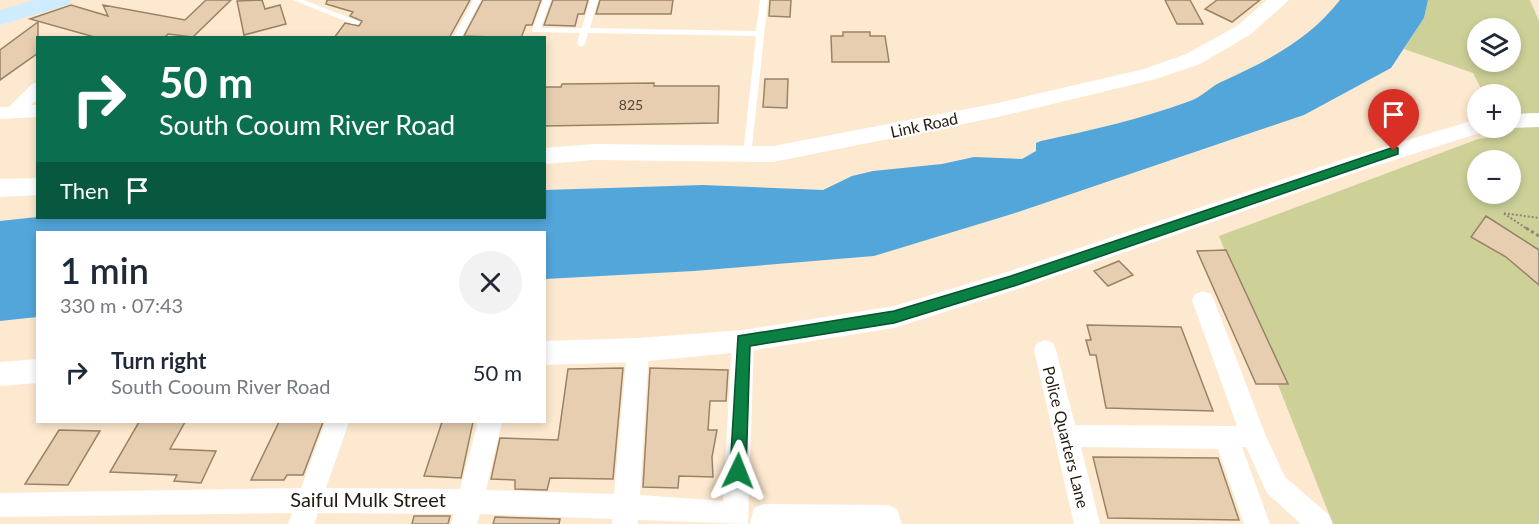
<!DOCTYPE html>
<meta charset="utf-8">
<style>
body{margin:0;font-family:Lato,sans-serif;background:#f2f2f3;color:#1f2937;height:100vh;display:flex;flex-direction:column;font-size:22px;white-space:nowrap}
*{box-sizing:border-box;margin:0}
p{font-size:20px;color:#747a83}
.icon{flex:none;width:33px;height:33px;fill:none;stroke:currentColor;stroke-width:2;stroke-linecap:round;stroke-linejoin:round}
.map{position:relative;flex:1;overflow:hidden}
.drawer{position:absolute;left:36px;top:231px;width:510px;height:192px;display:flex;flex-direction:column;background:#fff;border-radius:0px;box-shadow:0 3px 9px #0003}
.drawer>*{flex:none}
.hud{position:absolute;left:36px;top:36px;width:510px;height:183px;border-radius:0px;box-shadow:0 3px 9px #0003;background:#0b6e4f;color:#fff;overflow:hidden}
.buttons{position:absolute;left:1467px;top:18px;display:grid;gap:12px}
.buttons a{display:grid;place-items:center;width:54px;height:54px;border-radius:50%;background:#fff;box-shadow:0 3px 9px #0003;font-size:30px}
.pin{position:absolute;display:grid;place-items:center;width:51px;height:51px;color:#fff;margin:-62px -26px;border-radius:50% 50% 50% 0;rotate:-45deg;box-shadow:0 0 6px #0007}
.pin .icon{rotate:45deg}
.me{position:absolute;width:66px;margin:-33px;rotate:2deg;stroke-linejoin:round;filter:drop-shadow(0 0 4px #0008)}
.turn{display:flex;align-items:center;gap:21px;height:126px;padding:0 24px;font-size:27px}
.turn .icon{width:78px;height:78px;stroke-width:2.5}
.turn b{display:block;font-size:42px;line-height:51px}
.then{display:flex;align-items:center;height:57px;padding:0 24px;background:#0003;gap:12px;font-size:22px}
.round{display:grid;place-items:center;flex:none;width:63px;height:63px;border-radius:32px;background:#f2f2f3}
.headline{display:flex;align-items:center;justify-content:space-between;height:102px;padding:0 24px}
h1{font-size:36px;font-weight:600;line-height:45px}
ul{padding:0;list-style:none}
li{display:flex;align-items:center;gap:18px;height:78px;padding:0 24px}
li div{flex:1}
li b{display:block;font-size:22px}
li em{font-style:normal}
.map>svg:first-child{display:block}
.green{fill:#cdd198;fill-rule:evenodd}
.water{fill:#53a6da}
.building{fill:#e7ceb0;stroke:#998366;stroke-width:1.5}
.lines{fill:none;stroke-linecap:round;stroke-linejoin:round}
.path-far1{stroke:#948573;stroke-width:2;stroke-dasharray:2 2;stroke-linecap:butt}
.path{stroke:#948573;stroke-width:3;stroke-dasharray:3 3;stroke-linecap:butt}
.service{fill:#fff;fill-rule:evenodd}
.minor{fill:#fff;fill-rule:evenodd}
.tertiary{fill:#fff;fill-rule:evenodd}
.primary{fill:#cfecfe;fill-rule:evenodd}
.route{fill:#0b8043;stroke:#07532c;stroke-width:1.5}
.labels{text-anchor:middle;stroke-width:4.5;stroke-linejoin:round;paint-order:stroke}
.number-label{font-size:14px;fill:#544737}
.street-label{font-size:16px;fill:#231a0f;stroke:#fff}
.near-street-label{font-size:20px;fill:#231a0f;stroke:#fff}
</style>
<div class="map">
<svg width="1539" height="524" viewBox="0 0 1539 524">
<rect width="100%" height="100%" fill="#fde9d0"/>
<path class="green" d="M1428,0H1530L1539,21V524H1333L1219,236L1478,139L1505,136L1501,128H1510V94H1484L1473,73L1404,49L1424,18ZM1478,28H1510V62H1478ZM1478,160H1510V194H1478Z"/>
<path class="water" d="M1340,0H1428L1424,18L1391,68L1304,115L1012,214L874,256L694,271L545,279L544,232H38L37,317L0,321V221L37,217L544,218L545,190L703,185L823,190L852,176L873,171L942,164L974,157L1022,159L1036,151V143L1041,141C1092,130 1141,119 1190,101C1202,97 1210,87 1221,82C1267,61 1309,40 1340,0Z"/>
<path class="building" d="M206,0H231L193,37L168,34L164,38H98L30,19L71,5L108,16L103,5L185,20Z
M262,0L265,9L280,5L286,24L244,35L237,1Z
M327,0H470L449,38H334L345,23L359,26L362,21L350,16L353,12L326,4Z
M483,0H541L532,25H526L521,38L464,36Z
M553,0H588L584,14H578L575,26L544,25Z
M600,0H673L671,14H596Z
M770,0H791L790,17L769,16Z
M1165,0H1190L1203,24H1177Z
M1217,0H1260L1232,22L1205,9Z
M38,22V53L0,80V50Z
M843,32H870V36H885L889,62H832L831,36H843Z
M765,79H788L787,108L763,107Z
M654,83V86H719L718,123L544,126V87H561L562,84Z
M1486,216L1539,250V285L1506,257L1471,237Z
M1226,250L1288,384H1256L1197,251Z
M1119,261L1133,275L1108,286L1094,271Z
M1087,325L1181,327L1213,411L1106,408L1096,355H1090L1086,340H1091Z
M623,368L613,479L550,478L547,490L515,489V480L491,479L500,438L558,440L568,369Z
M650,368L728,370L726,401H710L708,430H717L712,457L713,477L679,476L678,488L643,487Z
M139,422H185L170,449L216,451L201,483L174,481L177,475L110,472Z
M279,422H323L303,475H287L284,480H251Z
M442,422H473L461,478L424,476Z
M59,430L100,431L68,485L25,484Z
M1093,457L1218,458L1239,520L1108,518Z
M414,516H450L448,524H412Z
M495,517L560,519L559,524H493Z"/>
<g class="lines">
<path class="path-far1" d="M1529,230L1503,213L1539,218"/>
<path class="path" d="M1526,228L1539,236"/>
<path class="service" d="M293,0H304L360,22L359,24H353Z
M473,0H481L461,38H453Z
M543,0H551L541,28H582L590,0H598L590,28L756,31L760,0H768L751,156L748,157L743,154L756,36L588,33L585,44L581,47L577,44L580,33L533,32L532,30Z"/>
<path class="minor" d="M38,82V99L31,105H38V117L0,119V107H9L32,84Z
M1203,291L1211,294L1214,300L1265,434L1285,477L1329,515L1333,524H1301L1267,493L1246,447H1242L1270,524H1244L1218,449L1081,447L1100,524H1074L1034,350L1037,343L1045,340L1053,343L1056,350L1075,425L1237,426L1192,300L1195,294Z
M743,332L751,334L754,341L748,524L638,520V524H612V519L480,514L477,524H451L454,514L318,513L314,524H288L292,513L0,517V493L301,488L325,422H349L326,488L460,489L478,422H502L486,490L614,494L627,350L630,343L638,340L646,343L649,350L640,495L723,501L732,341L735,334Z
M763,504L888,505L897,509L902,524H750L754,508Z"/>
<path class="tertiary" d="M1267,0H1289L1251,34L1200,64L1156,79L998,117L773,162L595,160L544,164V148L595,144L773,146L998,103L1144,69L1186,54L1237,26Z
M1539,113V127L1510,128H1507H1510V114Z
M1478,119V128H1488L1486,131L1363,170L1021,288L894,328L743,352L638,362L544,365V341L638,338L743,330L894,306L1010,271L1347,158Z
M38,178V195L0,197V179Z
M38,359V383L0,386V362Z"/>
<path class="primary" d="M35,0H72L68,5L0,25V10Z"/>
</g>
<path class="route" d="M1394,147L1398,148V154L1017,285L894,323L750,346L746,471L744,476L738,478L732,476L730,471L738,336L894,311L1011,276Z"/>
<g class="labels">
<g class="number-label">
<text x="631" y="110">825</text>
</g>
<g class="street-label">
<text transform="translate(924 125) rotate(-12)" y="6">Link Road</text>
<text transform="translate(1066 437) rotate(76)" y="6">Police Quarters Lane</text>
</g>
<g class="near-street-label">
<text x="368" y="507">Saiful Mulk Street</text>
</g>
</g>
</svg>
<div class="buttons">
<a><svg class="icon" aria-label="layers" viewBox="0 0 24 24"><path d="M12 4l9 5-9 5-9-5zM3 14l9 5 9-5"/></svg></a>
<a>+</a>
<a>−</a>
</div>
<div class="pin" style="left:1394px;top:151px;background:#d93025"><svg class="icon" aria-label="arrive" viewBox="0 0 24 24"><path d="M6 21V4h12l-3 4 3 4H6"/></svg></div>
<svg class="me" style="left:738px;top:471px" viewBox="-20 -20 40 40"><path d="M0-17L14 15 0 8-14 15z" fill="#0b8043" stroke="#fff" stroke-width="4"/></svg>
<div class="hud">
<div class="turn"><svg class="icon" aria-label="right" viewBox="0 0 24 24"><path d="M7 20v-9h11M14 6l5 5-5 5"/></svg><div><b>50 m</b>South Cooum River Road</div></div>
<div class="then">Then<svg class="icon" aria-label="arrive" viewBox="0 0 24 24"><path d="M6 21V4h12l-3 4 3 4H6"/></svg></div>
</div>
<section class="drawer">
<div class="headline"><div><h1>1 min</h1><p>330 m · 07:43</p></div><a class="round"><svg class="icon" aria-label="close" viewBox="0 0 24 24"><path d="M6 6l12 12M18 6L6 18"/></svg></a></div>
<ul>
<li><svg class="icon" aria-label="right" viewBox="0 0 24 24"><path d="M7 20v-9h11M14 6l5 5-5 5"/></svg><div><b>Turn right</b><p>South Cooum River Road</p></div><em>50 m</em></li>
</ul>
</section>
</div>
